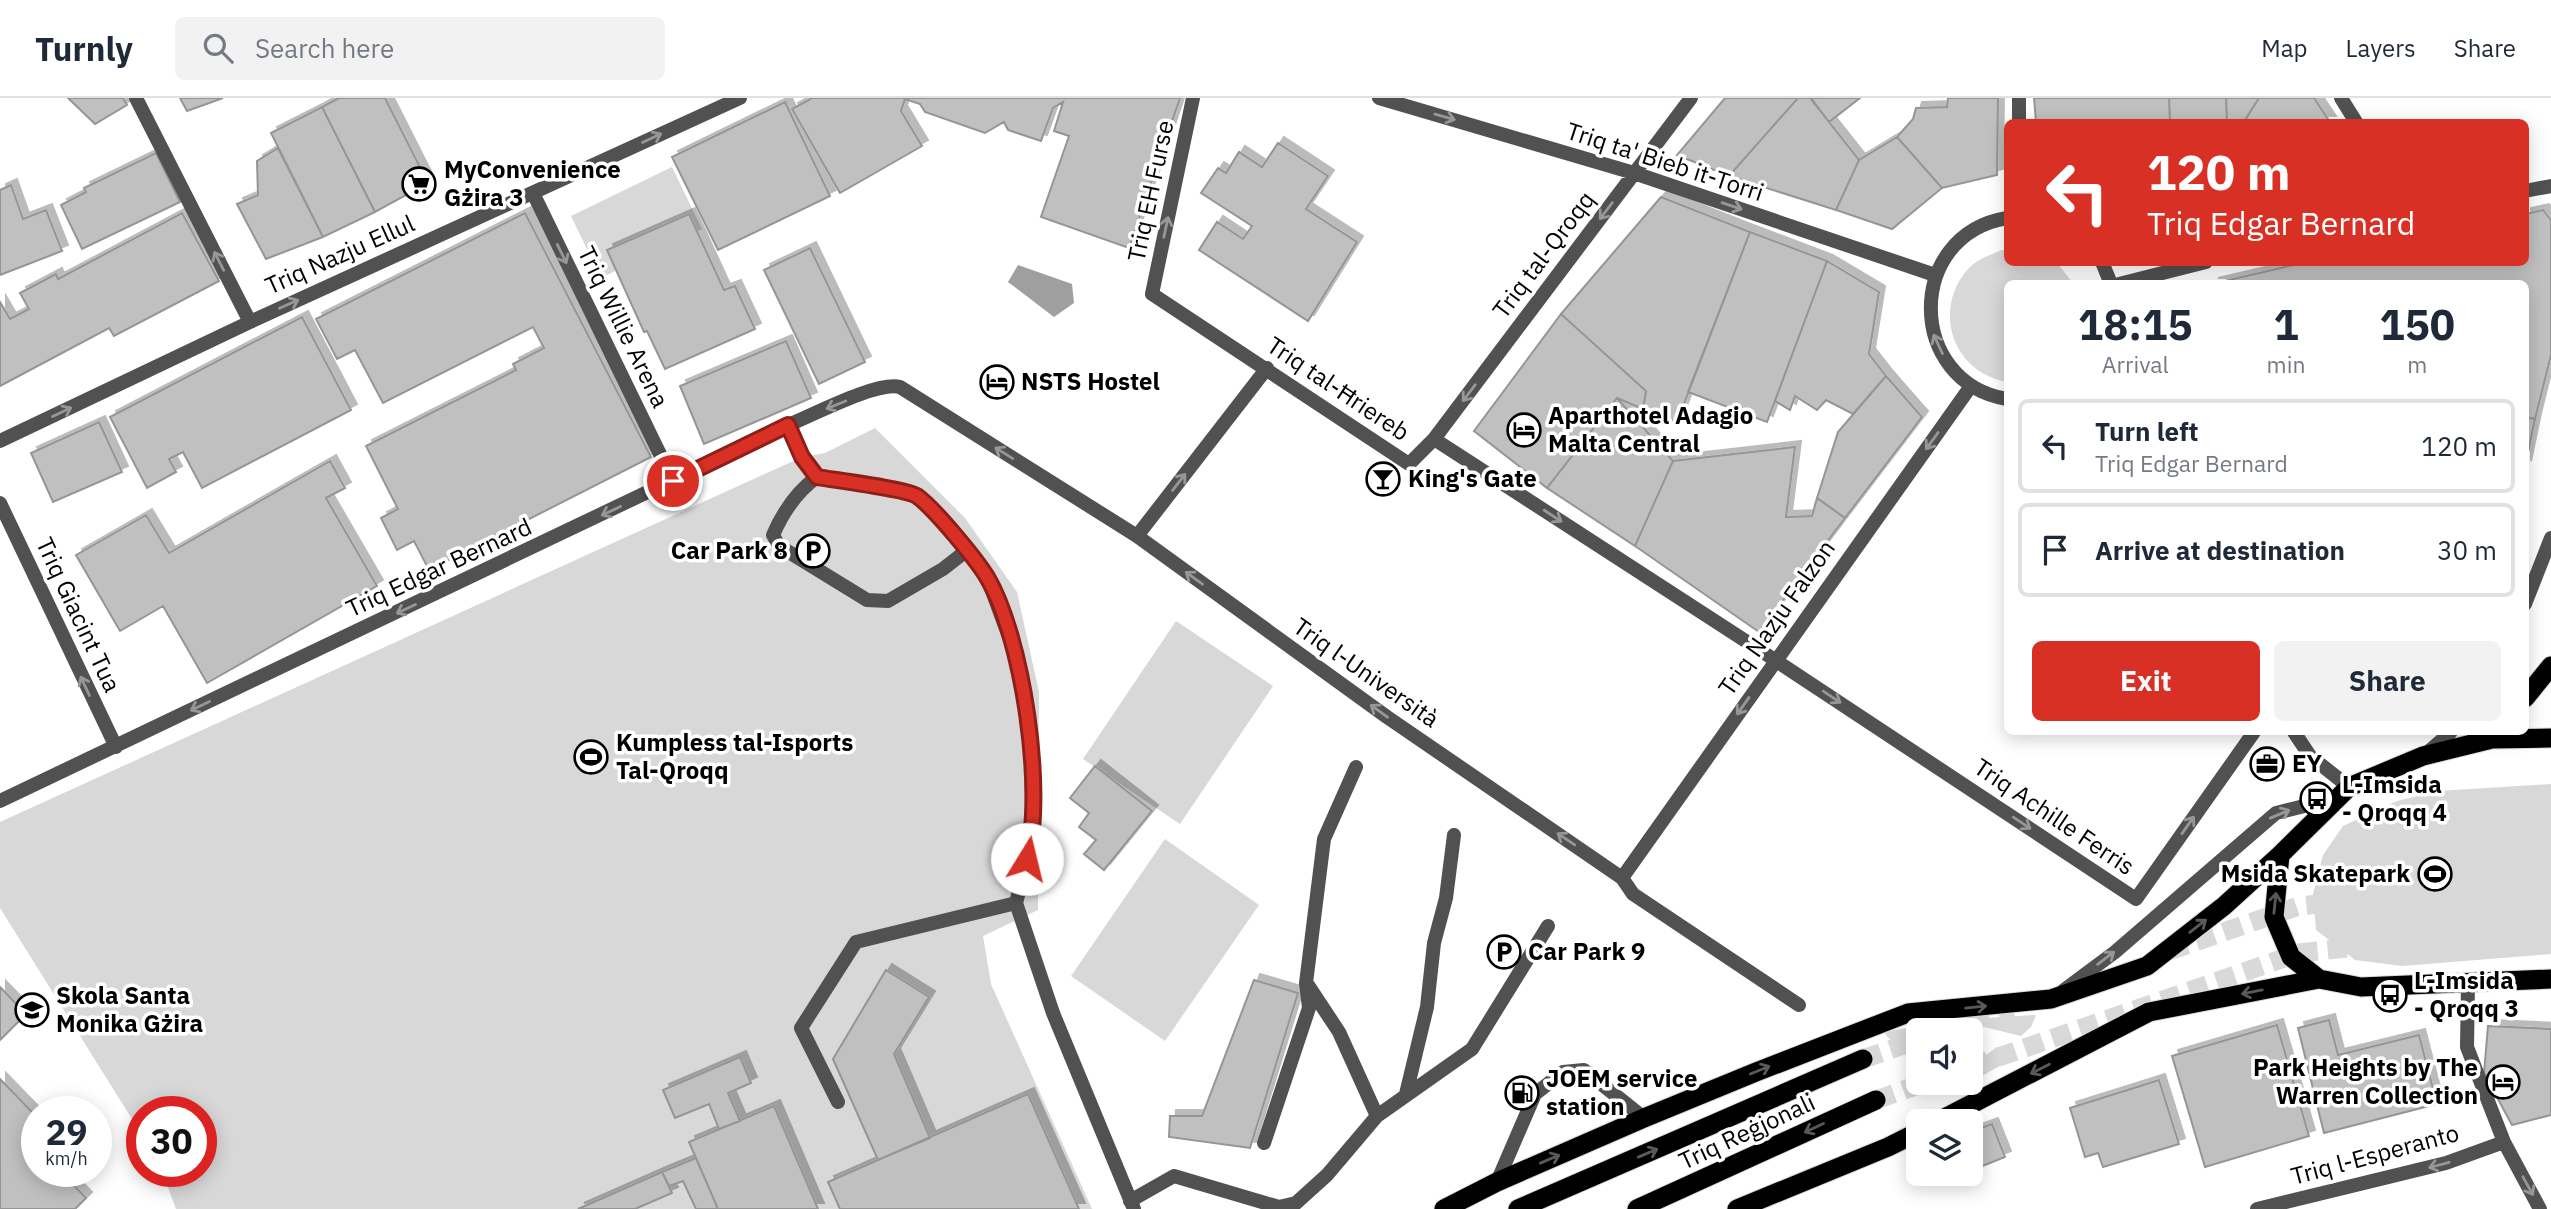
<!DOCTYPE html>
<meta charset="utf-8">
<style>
body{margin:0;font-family:"IBM Plex Sans",sans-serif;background:#f2f2f3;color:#1f2937;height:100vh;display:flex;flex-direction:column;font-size:26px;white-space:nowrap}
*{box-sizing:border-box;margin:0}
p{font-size:23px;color:#747a83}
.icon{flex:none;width:38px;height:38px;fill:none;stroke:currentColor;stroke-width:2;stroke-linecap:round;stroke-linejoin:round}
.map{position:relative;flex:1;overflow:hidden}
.drawer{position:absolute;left:2004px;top:182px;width:525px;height:455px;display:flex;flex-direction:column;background:#fff;border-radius:10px;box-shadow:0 4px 18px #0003}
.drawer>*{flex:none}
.top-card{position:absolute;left:2004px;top:21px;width:525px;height:147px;border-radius:10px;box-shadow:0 4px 18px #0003;background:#d93025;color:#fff;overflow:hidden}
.buttons{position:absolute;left:1906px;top:920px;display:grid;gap:14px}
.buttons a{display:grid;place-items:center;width:77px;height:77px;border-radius:10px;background:#fff;box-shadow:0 4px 18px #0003;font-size:35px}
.speed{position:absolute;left:21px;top:998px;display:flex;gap:14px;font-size:35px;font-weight:700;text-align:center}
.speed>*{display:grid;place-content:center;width:91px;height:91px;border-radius:50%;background:#fff;box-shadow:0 4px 18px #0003;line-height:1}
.speed small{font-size:18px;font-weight:400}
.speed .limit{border:10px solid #d22;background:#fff;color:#111}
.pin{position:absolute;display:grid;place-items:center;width:60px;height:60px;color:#fff;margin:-30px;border:4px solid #fff;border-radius:50%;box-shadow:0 2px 7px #0007}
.me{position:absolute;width:77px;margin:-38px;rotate:9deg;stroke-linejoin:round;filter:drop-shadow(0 0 5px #0008)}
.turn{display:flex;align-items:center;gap:24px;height:147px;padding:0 28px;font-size:32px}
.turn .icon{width:91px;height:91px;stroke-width:2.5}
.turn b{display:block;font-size:49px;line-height:60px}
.eta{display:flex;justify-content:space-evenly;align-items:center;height:119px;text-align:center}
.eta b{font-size:42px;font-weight:800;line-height:49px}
.primary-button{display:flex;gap:14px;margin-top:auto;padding:14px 28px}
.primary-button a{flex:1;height:80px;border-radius:10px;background:#d93025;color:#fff;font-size:28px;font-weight:800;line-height:80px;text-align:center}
.primary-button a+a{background:#f2f2f3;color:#1f2937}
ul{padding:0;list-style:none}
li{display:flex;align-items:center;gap:21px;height:94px;margin:0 14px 10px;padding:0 14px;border:4px solid #e0e1e3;border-radius:10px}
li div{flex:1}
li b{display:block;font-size:26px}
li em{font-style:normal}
header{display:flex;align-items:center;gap:42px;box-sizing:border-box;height:98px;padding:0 35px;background:#fff;border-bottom:2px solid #e0e1e3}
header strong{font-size:33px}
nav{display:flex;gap:38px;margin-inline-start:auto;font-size:24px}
.search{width:490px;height:63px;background:#f2f2f3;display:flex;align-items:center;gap:18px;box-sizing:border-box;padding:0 24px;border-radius:10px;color:#747a83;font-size:26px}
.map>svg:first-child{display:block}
.green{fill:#d8d8d8}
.water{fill:#9f9f9f}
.building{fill:#c0c0c0;stroke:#959595;stroke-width:2;filter:url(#shadow)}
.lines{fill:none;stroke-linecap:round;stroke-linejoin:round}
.trunk-tunnel{stroke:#d9d9d9;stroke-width:19;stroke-dasharray:19 10;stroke-linecap:butt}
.trunk-casing{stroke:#dbdbdb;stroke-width:21}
.service{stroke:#515151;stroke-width:14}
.minor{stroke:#515151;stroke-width:14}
.trunk{stroke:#000;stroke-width:19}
.oneway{stroke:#979797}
.oneway2{stroke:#595959}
.route-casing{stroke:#8d1f18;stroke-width:18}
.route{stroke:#d93025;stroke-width:12}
.labels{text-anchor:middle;stroke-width:7;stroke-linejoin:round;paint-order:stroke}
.street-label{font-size:24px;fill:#000;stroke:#fff}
.poi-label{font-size:24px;font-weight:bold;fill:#000;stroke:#fff;text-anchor:start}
</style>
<header>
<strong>Turnly</strong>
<div class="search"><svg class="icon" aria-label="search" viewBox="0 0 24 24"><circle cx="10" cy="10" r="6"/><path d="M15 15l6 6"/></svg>Search here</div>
<nav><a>Map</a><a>Layers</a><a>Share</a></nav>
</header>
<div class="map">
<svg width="2551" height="1111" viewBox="0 0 2551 1111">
<defs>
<filter id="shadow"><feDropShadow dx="6" dy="-6" stdDeviation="0" flood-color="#0004"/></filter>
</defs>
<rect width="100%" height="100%" fill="#fff"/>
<path class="green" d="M672,69L702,131L601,180L571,118Z
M2002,152H2007V164L2057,165L2073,185L2007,186V284C1952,274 1932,212 1968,171C1977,161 1990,157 2002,152Z
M875,330L965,420L1017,494L1039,594L1038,812L983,838L991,886L1092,1111H176L162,1073H201V1013H142V1037L0,810V724L802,359L825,355Z
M1176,523L1273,588L1180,726L1083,661Z
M2551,686V856L2402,868L2355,862L2316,832L2313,796L2323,757L2343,728L2397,703L2438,693Z
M1165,741L1259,807L1165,943L1071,878Z
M2036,917L2031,929L2021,938L1984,929L1971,938L1970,933H1918V951C1903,954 1892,946 1884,934L1951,922Z
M1997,949L2016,959L1971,984V965L1976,964Z"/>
<path class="water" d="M1018,167L1072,186L1074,205L1054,219L1008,184Z"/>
<path class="building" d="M68,0H123L127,7L95,26Z
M180,0H223L187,13Z
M339,0H385L428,85L375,114L322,9Z
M812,0H1180L1129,150L1041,119L1069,38L1054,33L1063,4L1053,10L1041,43L1008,32L1004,24L985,35L925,14L920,6L905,1L901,13L922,48L840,95L792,11Z
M1725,0H1798L1729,78L1677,57Z
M1798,0H1810L1859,62L1836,112L1729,78Z
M1811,0H1860L1829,24Z
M1948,0H1998L1997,77L1942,90L1897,39L1913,21L1916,10L1947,9Z
M2034,0H2169L2170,24H2036Z
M2169,0H2226L2227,24H2170Z
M2226,0H2259L2245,22L2231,24H2227Z
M2259,0H2314L2330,24H2231L2245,22Z
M785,4L830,98L718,152L672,59Z
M322,9L375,114L323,139L271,35Z
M1897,39L1942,90L1892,131L1836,112L1859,62Z
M1278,45L1328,78L1306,111L1357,144L1308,223L1199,152L1217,124L1243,141L1252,128L1201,95L1218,70L1226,75L1239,54L1262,69Z
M278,50L323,139L266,161L237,106L258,97L257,63Z
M156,55L180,104L82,151L61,107L86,94L84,90Z
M11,87L23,121L46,112L62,153L0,177V92Z
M1661,99L1750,134L1677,324L1643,311L1646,293L1561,216Z
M2543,112L2551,122V257L2535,321L2525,319V186H2212L2306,164H2525V116Z
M182,115L219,183L114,238L109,230L0,288V204L10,221L29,211L20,195L56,176L58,181Z
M525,115L651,359L429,472L414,443L397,452L381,420L398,411L366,348L516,272L513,266L544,250L533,229L383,305L355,252L337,261L316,221Z
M689,116L724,192L735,188L755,231L665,271L647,233L644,234L607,152Z
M1750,134L1827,163L1767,324L1688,294Z
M810,150L865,264L819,286L764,172Z
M1827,163L1879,194L1869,256L1886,278L1853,316L1826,302L1817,312L1795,298L1790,312L1775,303Z
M1561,216L1646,293L1643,311L1617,300L1547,390L1474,333Z
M302,219L351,312L202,390L183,354L169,361L176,374L147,390L110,319Z
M786,243L811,300L704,346L680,288Z
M1886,278L1922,319L1845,420L1817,400L1838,334Z
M1617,300L1673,363L1635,448L1547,390Z
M2525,319L2535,321L2525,369Z
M99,324L122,374L53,404L31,355Z
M1795,349L1786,419L1812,418L1817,400L1845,420L1759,534L1635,448L1673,363Z
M330,363L345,390L326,400L377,488L207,585L163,508L120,533L76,457L146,417L169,455Z
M1095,668L1152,713L1104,772L1084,756L1096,742L1079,729L1089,715L1070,700Z
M886,872L929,899L894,956L930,1040L878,1062L833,961Z
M1254,882L1298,895L1250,1050L1169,1039L1170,1018H1202Z
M0,889L26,916L0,942Z
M2329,922L2338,957L2419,937L2437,1006L2324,1035L2298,930Z
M2277,927L2309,1038L2205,1069L2172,958Z
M2488,928L2551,931V1017L2512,1027L2484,975Z
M740,959L751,985L728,995L740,1023L719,1031L709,1006L675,1020L663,992Z
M0,981L37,1019V1073H60L86,1100L75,1111H0Z
M2159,982L2179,1046L2103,1069L2098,1055L2085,1059L2070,1010Z
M1028,996L1079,1111H840L828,1084Z
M774,1008L818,1111H718L689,1044Z
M1992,1026L2005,1059L1970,1073V1034Z
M696,1060L718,1111H696L683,1083L669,1088L662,1074Z
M662,1074L672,1095L635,1111H578Z"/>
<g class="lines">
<path class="trunk-tunnel" d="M2169,853L2299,808L2551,784
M1943,933L2012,909
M1863,961L1918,942
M1970,969L2299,855L2551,829
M1876,1002L1924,985"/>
<defs>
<path id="trunk" d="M2525,600L2551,568
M2280,757L2274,819L2291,859L2319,881L2361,889L2551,881
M1937,1024L2149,914L2319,881
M1444,1111L1497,1084L1644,1020L1756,974L1908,915L2051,901L2147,868L2224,808L2280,757L2349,689L2423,658L2492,641L2551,640
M1518,1111L1863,961
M1637,1111L1876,1002
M1737,1111L1888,1049L1918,1034"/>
</defs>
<use href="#trunk" class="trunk-casing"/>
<path class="service" d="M817,379C796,394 783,414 773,437L779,448L867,502L888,503L943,471L966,453
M1308,887L1339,934L1377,1018
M2064,892L2115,854L2276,715L2337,700
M1406,996L1427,909L1434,845L1446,800L1454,737
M838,1004L801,930L856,844L1016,805
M1264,1045L1309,910L1306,885L1324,741L1356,669
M1497,1084L1535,996L1563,974L1584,972L1644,1020
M1130,1103L1174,1078L1279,1109L1296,1105L1327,1077L1377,1018L1472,951L1548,828"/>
<path class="minor" d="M136,0L250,224
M1193,0L1152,196L1409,366L1434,341L1691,0
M1379,0L1634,75L1935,177
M2019,0V24
M2341,0L2356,24
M2525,93L2551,88
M533,95L673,383
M2007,120C1905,137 1906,284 2007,301
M2102,164L2111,186
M2119,186L2206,164
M788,327L802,359L817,379L915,396L936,416L987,479L1016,558L1022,583L1032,666L1033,739L1016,805L1053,915L1134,1111
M1434,341L1775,562L2136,801L2254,634
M0,343L250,224L740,0
M0,405L116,649
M1137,438L1267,270
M2525,506L2551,440
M2294,634L2310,658L2349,689
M2427,655L2451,634
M0,703L788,327C813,317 877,283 900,289L1137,438L1387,619L1622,780L1633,796L1799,907
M1622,780L1971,288
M2468,886L2467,949L2504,1044L2540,1111
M2257,1111L2446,1065L2504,1044"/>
<use href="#trunk" class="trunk"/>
</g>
<defs><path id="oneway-shaft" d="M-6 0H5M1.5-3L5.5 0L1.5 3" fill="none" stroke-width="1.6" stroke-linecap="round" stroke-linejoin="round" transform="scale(1.75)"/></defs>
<g class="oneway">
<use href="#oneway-shaft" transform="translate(1445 19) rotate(16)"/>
<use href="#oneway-shaft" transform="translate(652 40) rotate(-25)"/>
<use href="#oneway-shaft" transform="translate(1732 108) rotate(19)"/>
<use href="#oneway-shaft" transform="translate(1606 113) rotate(127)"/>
<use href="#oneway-shaft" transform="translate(1166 129) rotate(-78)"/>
<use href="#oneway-shaft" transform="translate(562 156) rotate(64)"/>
<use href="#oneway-shaft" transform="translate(219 163) rotate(-117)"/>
<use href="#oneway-shaft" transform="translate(289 206) rotate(-24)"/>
<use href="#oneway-shaft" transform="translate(1938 246) rotate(-115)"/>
<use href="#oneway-shaft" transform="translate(1469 295) rotate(127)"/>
<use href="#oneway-shaft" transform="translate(836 307) rotate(158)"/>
<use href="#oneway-shaft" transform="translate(62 314) rotate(-26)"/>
<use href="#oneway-shaft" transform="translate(1932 343) rotate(126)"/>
<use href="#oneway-shaft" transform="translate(1004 355) rotate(-148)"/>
<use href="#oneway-shaft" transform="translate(1179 384) rotate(-52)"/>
<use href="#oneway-shaft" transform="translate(611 413) rotate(155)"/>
<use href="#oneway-shaft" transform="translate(1553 418) rotate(33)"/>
<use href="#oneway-shaft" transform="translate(1194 480) rotate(-144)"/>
<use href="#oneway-shaft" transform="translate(406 511) rotate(155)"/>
<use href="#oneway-shaft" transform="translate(85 588) rotate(-115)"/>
<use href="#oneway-shaft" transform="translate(1832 599) rotate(34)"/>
<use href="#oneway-shaft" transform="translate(200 608) rotate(155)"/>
<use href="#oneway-shaft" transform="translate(1743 608) rotate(125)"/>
<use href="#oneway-shaft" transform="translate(1379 613) rotate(-144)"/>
<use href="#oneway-shaft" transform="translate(2280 716) rotate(-23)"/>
<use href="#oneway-shaft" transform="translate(2022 725) rotate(34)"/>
<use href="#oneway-shaft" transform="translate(2188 727) rotate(-55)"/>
<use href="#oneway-shaft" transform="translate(1566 741) rotate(-146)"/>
<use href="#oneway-shaft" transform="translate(2106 860) rotate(-37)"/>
<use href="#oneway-shaft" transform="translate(2439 1067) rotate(165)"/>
<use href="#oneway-shaft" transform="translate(2528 1088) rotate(61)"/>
</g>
<g class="oneway2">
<use href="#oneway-shaft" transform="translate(2275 805) rotate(-84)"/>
<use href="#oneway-shaft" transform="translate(2198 828) rotate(-38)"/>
<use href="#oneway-shaft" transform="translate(2252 894) rotate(169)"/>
<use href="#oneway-shaft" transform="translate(1976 909) rotate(-6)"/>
<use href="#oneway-shaft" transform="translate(2040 971) rotate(153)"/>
<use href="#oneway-shaft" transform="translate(1760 972) rotate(-22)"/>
<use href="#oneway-shaft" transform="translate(1814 1030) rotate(155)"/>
<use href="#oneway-shaft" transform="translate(1648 1055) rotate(-23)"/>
<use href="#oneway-shaft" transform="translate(1550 1061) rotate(-23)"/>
</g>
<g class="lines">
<defs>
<path id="route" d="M673,383L788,327L802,359L817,379C834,382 906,391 917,398C934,410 976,461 987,479C1023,540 1045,693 1027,761"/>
</defs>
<use href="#route" class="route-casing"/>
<use href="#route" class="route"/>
</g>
<defs>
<symbol id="supermarket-ring" viewBox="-11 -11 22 22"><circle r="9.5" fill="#fff" stroke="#000" stroke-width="1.5"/><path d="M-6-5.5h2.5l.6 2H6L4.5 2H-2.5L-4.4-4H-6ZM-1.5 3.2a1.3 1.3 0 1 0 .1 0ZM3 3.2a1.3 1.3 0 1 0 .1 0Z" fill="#000"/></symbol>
<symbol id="hotel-ring" viewBox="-11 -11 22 22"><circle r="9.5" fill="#fff" stroke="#000" stroke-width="1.5"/><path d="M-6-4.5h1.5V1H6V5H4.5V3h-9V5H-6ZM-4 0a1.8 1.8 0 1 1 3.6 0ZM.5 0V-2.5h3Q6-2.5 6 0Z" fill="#000"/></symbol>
<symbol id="bar-ring" viewBox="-11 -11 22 22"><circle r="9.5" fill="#fff" stroke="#000" stroke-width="1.5"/><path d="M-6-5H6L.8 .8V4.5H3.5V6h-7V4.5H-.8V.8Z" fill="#000"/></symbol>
<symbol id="parking-ring" viewBox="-11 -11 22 22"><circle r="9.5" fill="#fff" stroke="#000" stroke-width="1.5"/><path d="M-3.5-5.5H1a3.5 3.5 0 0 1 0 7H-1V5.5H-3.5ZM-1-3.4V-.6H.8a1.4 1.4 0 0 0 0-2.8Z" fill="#000"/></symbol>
<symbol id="stadium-ring" viewBox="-11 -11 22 22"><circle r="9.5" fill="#fff" stroke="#000" stroke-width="1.5"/><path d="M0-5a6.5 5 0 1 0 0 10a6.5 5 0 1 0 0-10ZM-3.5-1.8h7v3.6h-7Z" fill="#000"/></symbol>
<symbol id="office-ring" viewBox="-11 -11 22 22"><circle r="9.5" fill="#fff" stroke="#000" stroke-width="1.5"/><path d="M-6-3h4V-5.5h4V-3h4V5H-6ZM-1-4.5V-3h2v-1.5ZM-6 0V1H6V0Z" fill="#000"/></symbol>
<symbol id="bus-ring" viewBox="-11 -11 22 22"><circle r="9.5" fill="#fff" stroke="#000" stroke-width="1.5"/><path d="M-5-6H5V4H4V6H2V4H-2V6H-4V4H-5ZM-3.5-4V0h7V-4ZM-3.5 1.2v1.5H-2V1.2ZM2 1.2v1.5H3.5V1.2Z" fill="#000"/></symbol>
<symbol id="school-ring" viewBox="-11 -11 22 22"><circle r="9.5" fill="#fff" stroke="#000" stroke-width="1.5"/><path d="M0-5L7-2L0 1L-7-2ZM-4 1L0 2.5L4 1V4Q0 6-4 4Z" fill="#000"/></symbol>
<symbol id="fuel-ring" viewBox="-11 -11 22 22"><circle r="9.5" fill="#fff" stroke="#000" stroke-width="1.5"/><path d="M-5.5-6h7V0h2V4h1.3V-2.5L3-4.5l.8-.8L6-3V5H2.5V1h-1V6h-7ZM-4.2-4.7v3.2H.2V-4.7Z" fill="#000"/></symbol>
</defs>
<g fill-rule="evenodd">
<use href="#supermarket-ring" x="400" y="67" width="38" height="38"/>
<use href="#hotel-ring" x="978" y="265" width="38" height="38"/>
<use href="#hotel-ring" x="1505" y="313" width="38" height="38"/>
<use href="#bar-ring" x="1364" y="362" width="38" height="38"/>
<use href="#parking-ring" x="794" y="434" width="38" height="38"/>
<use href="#stadium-ring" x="572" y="640" width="38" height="38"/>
<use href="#office-ring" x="2248" y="647" width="38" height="38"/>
<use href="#bus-ring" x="2298" y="682" width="38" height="38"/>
<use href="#stadium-ring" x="2416" y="757" width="38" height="38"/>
<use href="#parking-ring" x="1485" y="835" width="38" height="38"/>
<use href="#bus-ring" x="2371" y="878" width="38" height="38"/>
<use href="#school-ring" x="13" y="893" width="38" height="38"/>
<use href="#hotel-ring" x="2484" y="965" width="38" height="38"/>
<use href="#fuel-ring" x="1503" y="976" width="38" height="38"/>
</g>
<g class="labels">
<g class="street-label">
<text transform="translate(1665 64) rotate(18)" y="8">Triq ta' Bieb it-Torri</text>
<text transform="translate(1151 93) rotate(-78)" y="8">Triq EH Furse</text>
<text transform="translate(340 157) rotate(-24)" y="8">Triq Nazju Ellul</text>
<text transform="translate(1544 157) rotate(-53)" y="8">Triq tal-Qroqq</text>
<text transform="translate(623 229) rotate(64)" y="8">Triq Willie Arena</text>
<text transform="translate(1338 291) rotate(34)" y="8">Triq tal-Ħriereb</text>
<text transform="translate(439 470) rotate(-25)" y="8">Triq Edgar Bernard</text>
<text transform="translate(78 517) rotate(65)" y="8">Triq Giacint Tua</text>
<text transform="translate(1777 520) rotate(-55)" y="8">Triq Nazju Falzon</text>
<text transform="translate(1366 575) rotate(35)" y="8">Triq l-Università</text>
<text transform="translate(2054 719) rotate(34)" y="8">Triq Achille Ferris</text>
<text transform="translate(1747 1034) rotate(-25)" y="8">Triq Reġjonali</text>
<text transform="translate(2375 1057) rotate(-15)" y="8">Triq l-Esperanto</text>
</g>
<g class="poi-label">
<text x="444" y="80">MyConvenience<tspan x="444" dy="28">Gżira 3</tspan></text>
<text x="1021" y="292">NSTS Hostel</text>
<text x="1548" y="326">Aparthotel Adagio<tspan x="1548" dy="28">Malta Central</tspan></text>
<text x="1408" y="389">King's Gate</text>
<text x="788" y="461" text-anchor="end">Car Park 8</text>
<text x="616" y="653">Kumpless tal-Isports<tspan x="616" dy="28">Tal-Qroqq</tspan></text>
<text x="2292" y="674">EY</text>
<text x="2342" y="695">L-Imsida<tspan x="2342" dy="28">- Qroqq 4</tspan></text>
<text x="2410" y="784" text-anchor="end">Msida Skatepark</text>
<text x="1528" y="862">Car Park 9</text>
<text x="2414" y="891">L-Imsida<tspan x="2414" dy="28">- Qroqq 3</tspan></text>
<text x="56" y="906">Skola Santa<tspan x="56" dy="28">Monika Gżira</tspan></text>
<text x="2478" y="978" text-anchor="end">Park Heights by The<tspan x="2478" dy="28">Warren Collection</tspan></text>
<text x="1546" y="989">JOEM service<tspan x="1546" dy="28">station</tspan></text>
</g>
</g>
</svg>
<div class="buttons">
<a><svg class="icon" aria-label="sound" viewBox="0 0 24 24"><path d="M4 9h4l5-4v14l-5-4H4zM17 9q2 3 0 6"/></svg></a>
<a><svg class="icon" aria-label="layers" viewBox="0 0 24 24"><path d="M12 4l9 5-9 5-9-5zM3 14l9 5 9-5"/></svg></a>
</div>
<div class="speed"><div>29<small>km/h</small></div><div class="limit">30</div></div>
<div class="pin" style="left:673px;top:383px;background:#d93025"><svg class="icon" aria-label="arrive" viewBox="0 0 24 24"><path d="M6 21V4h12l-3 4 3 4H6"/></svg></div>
<svg class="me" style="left:1027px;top:761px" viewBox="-20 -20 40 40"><circle r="19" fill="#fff"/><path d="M0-13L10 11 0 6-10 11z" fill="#d93025"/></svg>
<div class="top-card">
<div class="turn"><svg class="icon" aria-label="left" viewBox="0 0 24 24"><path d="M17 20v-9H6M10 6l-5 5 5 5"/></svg><div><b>120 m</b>Triq Edgar Bernard</div></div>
</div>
<section class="drawer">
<div class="eta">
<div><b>18:15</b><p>Arrival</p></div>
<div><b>1</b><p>min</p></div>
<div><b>150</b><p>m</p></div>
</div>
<ul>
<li><svg class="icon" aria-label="left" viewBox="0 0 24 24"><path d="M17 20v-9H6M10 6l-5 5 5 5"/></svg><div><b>Turn left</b><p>Triq Edgar Bernard</p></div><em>120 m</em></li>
<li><svg class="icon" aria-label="arrive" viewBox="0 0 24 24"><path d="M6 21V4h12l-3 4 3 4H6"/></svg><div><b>Arrive at destination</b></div><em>30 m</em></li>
</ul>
<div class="primary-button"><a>Exit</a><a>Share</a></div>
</section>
</div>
